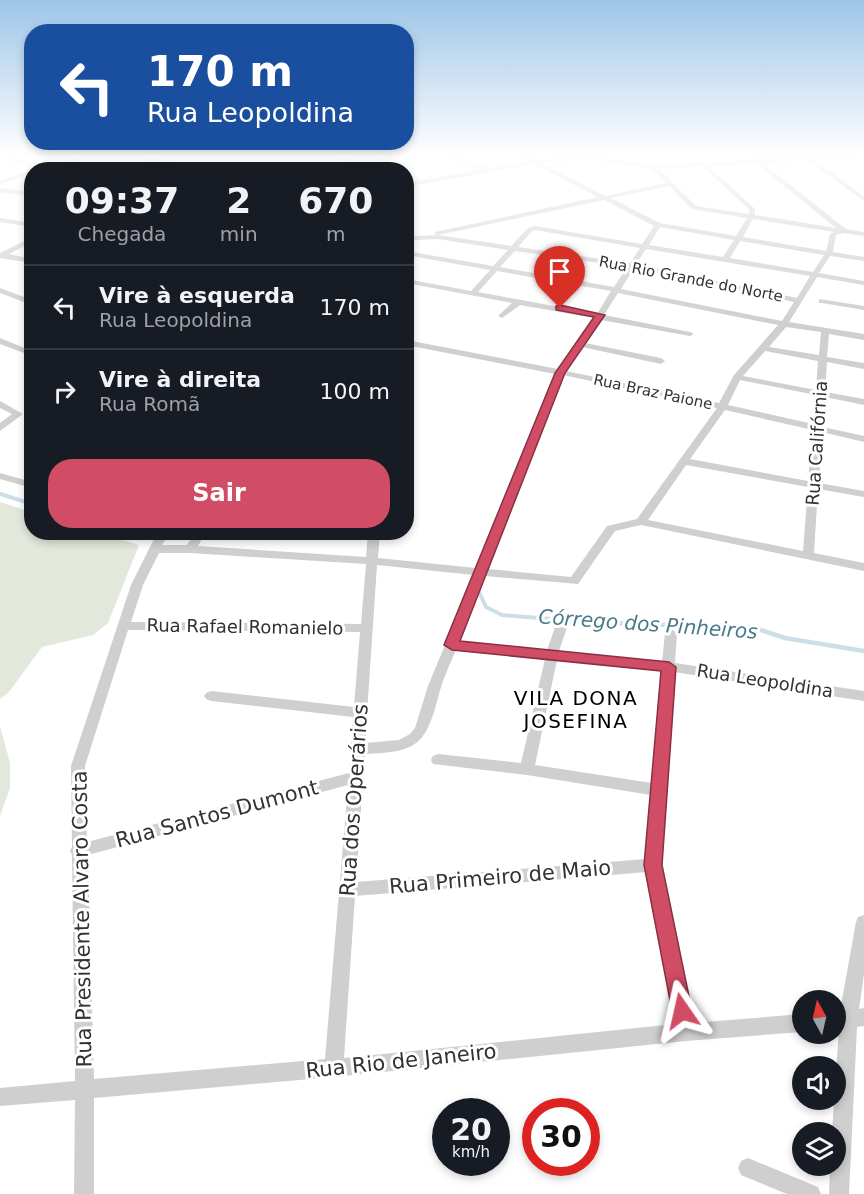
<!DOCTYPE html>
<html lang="pt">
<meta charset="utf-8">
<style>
body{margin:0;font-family:"DejaVu Sans",sans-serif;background:#242831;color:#f1f3f6;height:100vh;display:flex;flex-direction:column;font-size:22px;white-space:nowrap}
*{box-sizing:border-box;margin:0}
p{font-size:20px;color:#9ea1a6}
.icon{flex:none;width:33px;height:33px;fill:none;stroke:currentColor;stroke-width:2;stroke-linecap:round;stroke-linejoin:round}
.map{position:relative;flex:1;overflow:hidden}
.sheet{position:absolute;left:24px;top:162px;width:390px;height:378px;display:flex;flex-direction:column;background:#171b24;border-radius:24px;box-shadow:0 3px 9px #0003}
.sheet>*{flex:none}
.banner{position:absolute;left:24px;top:24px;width:390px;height:126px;border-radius:24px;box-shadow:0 3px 9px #0003;background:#1a4fa0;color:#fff;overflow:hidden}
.needle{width:39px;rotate:352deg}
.tools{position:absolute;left:792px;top:990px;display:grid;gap:12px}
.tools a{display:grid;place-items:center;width:54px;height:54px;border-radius:50%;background:#171b24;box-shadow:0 3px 9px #0003;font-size:30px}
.speed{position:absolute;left:432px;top:1098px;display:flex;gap:12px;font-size:30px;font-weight:700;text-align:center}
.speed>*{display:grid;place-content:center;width:78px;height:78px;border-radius:50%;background:#171b24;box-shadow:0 3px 9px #0003;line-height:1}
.speed small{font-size:15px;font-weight:400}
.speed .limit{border:9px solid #d22;background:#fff;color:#111}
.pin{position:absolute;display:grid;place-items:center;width:51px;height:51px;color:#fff;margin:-62px -26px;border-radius:50% 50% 50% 0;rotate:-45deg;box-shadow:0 0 6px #0007}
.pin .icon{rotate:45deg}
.me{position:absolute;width:66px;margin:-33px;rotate:349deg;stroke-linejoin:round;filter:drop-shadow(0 0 4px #0008)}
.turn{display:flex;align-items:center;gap:21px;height:126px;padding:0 24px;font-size:27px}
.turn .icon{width:78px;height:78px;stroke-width:2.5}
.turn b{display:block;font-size:42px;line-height:51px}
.eta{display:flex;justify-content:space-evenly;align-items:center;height:102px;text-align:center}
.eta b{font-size:36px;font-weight:700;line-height:42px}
.action{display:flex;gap:12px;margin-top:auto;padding:12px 24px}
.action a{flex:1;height:69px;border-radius:24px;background:#d14c65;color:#fff;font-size:24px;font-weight:700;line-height:69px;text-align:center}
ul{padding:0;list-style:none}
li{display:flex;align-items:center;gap:18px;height:84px;padding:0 24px;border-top:2px solid #363941}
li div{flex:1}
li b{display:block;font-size:22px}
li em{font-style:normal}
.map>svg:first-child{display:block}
.green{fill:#e3e8dc}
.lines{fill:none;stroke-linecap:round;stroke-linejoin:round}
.stream-far1{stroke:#ccdfe6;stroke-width:4}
.stream{stroke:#ccdfe6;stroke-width:4.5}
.minor{fill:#cfcfcf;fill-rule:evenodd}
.route{fill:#d14c65;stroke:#883142;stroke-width:1.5}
.labels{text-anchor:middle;stroke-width:6;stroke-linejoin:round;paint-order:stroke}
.far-street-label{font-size:15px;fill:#323232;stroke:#fff}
.street-label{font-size:18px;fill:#323232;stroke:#fff}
.water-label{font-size:20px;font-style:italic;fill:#497a8c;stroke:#fff}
.neighbourhood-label{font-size:20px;letter-spacing:1.5px;fill:#000;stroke:#fff}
.near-street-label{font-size:21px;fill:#323232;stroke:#fff}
</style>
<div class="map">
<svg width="864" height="1194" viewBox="0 0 864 1194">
<rect width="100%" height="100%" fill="#fff"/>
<path class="green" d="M0,502L31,512L32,532L99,533L139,545L108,623L93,635L42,647L9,692L0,699Z
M0,726L10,763V788L0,816Z"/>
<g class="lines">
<path class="stream-far1" d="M0,494L32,504
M122,532L132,536
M479,592L486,607L502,615L589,622"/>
<path class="stream" d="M555,621L755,628L785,638L864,651"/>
<path class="minor" d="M0,155C15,155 26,165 41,167C53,168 75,155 91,155C61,170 29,174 0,155Z
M119,155H135L221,170H203Z
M311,155C330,155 350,161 369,160C385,160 400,155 417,155L368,164Z
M438,155H448L491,168L527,161L517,155H525L535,160L571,158L573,161L541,163L605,196L666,183L652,169L560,155H578L654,165L752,160L751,158L754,156L759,159L864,155V157L814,160L864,196V201L807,160L763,163L846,229L864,232V236L844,233L836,235L833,252L864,257V261L830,256L819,273L864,281V285L817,277L789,322L864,334V340L829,334L827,357L864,363V369L827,362L825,392L864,399V405L825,397L823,427L864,436V442L822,432L819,483L864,491V497L818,489L814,553L864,563V571L641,525L615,531L578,584L485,576L459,641L547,650L558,619L564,615L570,619L559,651L662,662L665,633L671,629L677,633L675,663L864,691V701L674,672L661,865L693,1023L802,1014V1032L686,1041L334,1077L94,1098V1194H74L75,1100L0,1106V1088L75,1081L72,855L70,851L72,847L71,766L131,585L155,537L153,532H164L167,537L162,545H187L195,532H206L198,546L366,557L368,532H380L378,558L476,568L555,374L406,345V340L558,369L594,318L520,305L502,318L498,316L512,303L406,283V279L471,291L490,270L406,255V251L493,266L508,250L438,239L415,240L406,237V233L416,236L437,235L434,233L435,232L598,197L533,164L406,187V183L483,169ZM756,163L836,228L755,215V209L708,166ZM702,166L750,210L748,214L696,206L659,169ZM669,186L692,209L747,218L736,236L660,223L611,198ZM604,200L654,226L642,244L535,226L528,228L511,246L438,235ZM753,219L834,232L830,234L826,251L743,237ZM660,227L734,240L723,257L649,245ZM535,230L640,248L630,263L518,247L532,231ZM740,241L824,255L813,272L730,258ZM646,249L810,276L797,298L636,264ZM515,251L627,267L614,287L500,267ZM634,268L794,302L782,321L621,289ZM497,271L611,291L597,314L478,292ZM618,293L778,325L734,375L719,403L566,371L582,347L661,364L665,361L661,358L585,343L601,320L690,336L694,334L690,332L604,315ZM786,327L821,332L819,355L769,347ZM765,351L818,361L816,390L743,376ZM563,375L717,408L637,519L607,526L571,577L488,569ZM740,380L816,395L813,424L728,405ZM725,410L813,430L808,481L690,459ZM686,465L808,487L803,551L648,520ZM159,553H190L366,564L361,624L131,622L143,585ZM377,565L474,575L428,686L415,728L410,734L399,740L365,743ZM128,630L360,632L354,707L211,691L206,693L204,696L206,699L211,701L353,717L349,773L87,842L85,766ZM456,650L545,659L521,763L438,754L433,756L431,760L433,764L527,775L651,795L646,859L356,882L365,754C418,752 426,745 439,694C443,679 450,664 456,650ZM557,660L662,671L652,783L535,765ZM348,785L325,1059L94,1079L88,855ZM647,872L675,1024L344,1058L355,896Z
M32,170V174L0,184V180Z
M0,188L32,192V196L0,192Z
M0,218L32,223V227L0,222Z
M32,237V242L9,254L32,259V263L0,258V253Z
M0,288L32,300V305L0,293Z
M819,299L864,306V310L822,303H819Z
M0,338L32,351V356L0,344Z
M0,401L23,414L0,431V423L12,414L0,408Z
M0,473L32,482V488L0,479Z
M864,915V974L859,1009L864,1008V1026L857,1027L849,1194H829L830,1166H836V1132H832L839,1028L836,1029V1011H840L856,922L858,917Z
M748,1158L818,1187L821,1194H787L741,1175L738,1168L741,1161Z"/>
</g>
<linearGradient id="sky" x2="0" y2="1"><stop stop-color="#9dc5e7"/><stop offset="0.48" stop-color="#fff"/><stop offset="1" stop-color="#fff" stop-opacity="0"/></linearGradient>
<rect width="864" height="322" fill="url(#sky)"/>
<path class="route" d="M560,305L605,315L565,373L460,641L669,662L676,667L662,865L692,1011L689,1018L682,1021L675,1018L672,1011L644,865L661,671L452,650L444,645L555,373L594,317L556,310V306Z"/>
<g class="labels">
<g class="far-street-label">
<text transform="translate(691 279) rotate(11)" y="5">Rua Rio Grande do Norte</text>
<text transform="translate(653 392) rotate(12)" y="5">Rua Braz Paione</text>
</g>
<g class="street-label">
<text transform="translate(817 443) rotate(-86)" y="6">Rua Califórnia</text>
<text transform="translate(245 627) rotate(1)" y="6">Rua Rafael Romanielo</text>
<text transform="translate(765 681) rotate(9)" y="6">Rua Leopoldina</text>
</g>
<g class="water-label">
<text transform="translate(648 624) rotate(4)" y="7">Córrego dos Pinheiros</text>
</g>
<g class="neighbourhood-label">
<text x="576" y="705">VILA DONA<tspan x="576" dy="23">JOSEFINA</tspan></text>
</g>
<g class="near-street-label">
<text transform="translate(354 800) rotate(-86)" y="7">Rua dos Operários</text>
<text transform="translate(217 814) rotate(-15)" y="7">Rua Santos Dumont</text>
<text transform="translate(500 877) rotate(-5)" y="7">Rua Primeiro de Maio</text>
<text transform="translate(82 919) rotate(-91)" y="7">Rua Presidente Alvaro Costa</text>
<text transform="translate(401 1061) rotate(-6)" y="7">Rua Rio de Janeiro</text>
</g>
</g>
</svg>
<div class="tools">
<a><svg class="needle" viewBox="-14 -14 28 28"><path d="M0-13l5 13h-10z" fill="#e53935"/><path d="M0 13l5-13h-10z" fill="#9ea1a6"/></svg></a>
<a><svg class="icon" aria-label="sound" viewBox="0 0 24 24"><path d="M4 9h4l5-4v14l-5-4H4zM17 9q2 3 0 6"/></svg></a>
<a><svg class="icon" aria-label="layers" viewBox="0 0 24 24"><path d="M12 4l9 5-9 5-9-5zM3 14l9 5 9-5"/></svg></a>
</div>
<div class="speed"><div>20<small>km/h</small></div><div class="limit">30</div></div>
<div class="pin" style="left:560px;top:308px;background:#d93025"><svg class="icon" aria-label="arrive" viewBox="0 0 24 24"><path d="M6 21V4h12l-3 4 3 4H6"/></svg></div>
<svg class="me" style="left:682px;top:1011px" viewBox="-20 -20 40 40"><path d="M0-17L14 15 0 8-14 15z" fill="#d14c65" stroke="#fff" stroke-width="4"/></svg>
<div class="banner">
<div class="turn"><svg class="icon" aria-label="left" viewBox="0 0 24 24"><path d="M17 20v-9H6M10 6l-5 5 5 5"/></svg><div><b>170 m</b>Rua Leopoldina</div></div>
</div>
<section class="sheet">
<div class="eta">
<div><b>09:37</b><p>Chegada</p></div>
<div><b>2</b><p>min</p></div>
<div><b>670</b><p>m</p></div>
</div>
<ul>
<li><svg class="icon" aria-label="left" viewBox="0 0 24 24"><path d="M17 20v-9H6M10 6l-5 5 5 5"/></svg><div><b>Vire à esquerda</b><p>Rua Leopoldina</p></div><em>170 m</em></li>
<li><svg class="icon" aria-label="right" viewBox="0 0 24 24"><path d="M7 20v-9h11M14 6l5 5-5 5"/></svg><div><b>Vire à direita</b><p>Rua Romã</p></div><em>100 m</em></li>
</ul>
<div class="action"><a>Sair</a></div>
</section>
</div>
